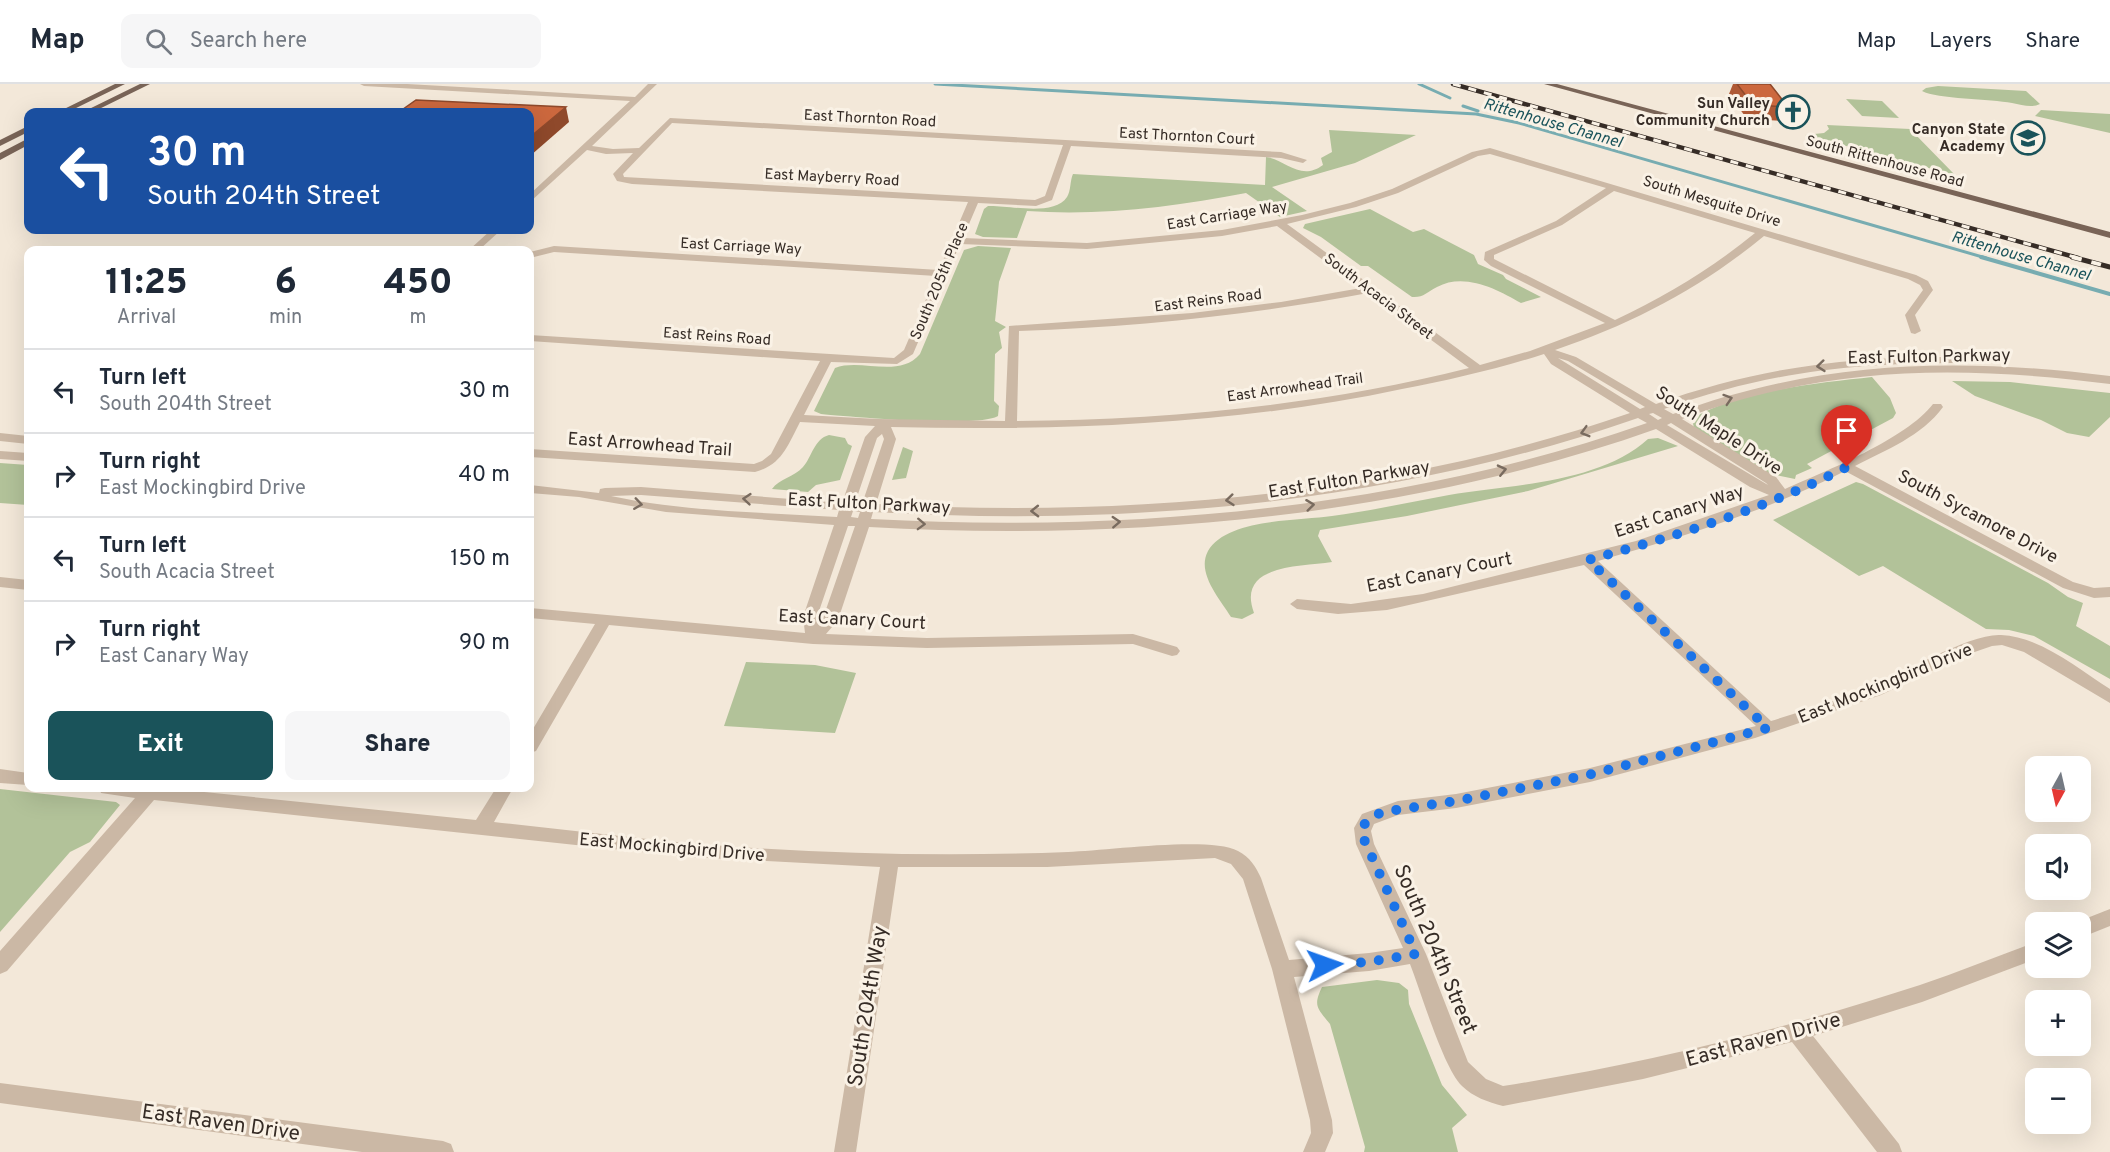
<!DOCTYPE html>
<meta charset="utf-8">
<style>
body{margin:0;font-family:Overpass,sans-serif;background:#f6f6f7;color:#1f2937;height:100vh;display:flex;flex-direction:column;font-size:22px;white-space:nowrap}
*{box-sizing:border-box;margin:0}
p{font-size:20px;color:#747a83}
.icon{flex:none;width:33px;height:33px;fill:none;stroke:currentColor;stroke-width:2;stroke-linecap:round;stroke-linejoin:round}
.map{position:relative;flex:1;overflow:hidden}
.side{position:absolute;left:24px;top:162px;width:510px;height:546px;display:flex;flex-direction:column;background:#fff;border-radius:12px;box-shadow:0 6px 24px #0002}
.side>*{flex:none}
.banner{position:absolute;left:24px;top:24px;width:510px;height:126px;border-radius:12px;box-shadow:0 6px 24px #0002;background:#1a4fa0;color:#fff;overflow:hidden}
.needle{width:39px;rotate:188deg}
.controls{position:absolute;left:2025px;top:672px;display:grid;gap:12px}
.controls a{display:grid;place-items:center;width:66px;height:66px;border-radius:12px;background:#fff;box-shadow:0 6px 24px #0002;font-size:30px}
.pin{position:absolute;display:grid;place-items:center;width:51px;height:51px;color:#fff;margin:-62px -26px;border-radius:50% 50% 50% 0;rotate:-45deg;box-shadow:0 0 6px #0007}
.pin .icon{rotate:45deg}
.me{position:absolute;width:66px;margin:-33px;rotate:86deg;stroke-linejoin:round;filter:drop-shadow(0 0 4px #0008)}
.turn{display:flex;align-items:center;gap:21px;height:126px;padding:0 24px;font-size:27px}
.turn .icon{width:78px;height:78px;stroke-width:2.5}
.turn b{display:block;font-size:42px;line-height:51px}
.eta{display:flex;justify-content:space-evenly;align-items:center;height:102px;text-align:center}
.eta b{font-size:36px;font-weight:800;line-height:42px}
.button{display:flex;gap:12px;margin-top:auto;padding:12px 24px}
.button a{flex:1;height:69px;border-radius:12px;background:#1a535a;color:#fff;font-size:24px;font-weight:800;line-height:69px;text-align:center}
.button a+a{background:#f6f6f7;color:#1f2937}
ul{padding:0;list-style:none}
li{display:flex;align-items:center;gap:18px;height:84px;padding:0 24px;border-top:2px solid #e0e1e3}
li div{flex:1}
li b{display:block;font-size:22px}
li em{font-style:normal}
header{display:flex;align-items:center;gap:36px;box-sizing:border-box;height:84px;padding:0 30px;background:#fff;border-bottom:2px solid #e0e1e3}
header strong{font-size:28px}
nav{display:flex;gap:33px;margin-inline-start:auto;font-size:21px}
.search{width:420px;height:54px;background:#f6f6f7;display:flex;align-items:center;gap:15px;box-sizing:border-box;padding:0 21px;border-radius:12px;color:#747a83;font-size:22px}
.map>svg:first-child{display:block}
.green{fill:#b2c299}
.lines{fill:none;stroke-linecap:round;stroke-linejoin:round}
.stream-far1{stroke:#77acb1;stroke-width:3}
.stream{stroke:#77acb1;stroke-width:4}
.minor{fill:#cbb8a5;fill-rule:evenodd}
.primary{fill:#796457;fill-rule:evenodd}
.rail-far1-casing{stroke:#362c26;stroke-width:4.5}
.rail-casing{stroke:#362c26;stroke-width:5}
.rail-far1{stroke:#faf2e6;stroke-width:3;stroke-dasharray:8;stroke-linecap:butt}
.rail{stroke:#faf2e6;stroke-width:4;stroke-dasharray:10;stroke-linecap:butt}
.wall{fill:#af5935}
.shaded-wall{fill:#8f492b}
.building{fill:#cc683e;stroke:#8f492b;stroke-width:1.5}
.oneway{stroke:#796b5f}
.route{stroke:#1a73e8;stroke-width:10;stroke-dasharray:0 18}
.labels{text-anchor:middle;stroke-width:6;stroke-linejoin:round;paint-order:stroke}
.far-poi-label{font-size:15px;font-weight:bold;fill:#362c26;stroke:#faf2e6;text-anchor:end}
.far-street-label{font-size:15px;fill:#362c26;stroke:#faf2e6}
.far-water-label{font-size:16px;font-style:italic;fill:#1a535a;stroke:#faf2e6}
.street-label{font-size:18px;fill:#362c26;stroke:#faf2e6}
.near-street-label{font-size:21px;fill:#362c26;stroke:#faf2e6}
</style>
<header>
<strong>Map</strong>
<div class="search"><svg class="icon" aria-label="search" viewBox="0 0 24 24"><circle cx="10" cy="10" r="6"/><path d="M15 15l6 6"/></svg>Search here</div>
<nav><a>Map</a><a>Layers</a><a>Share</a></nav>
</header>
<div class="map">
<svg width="2110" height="1068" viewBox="0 0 2110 1068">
<rect width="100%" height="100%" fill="#f3e8d9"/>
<path class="green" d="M1938,2L2026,7L2040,20C2032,24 2022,21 2012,19C1991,15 1937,15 1922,7L1926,4Z
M1846,15L1882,17L1899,34L1862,32Z
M2041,26L2110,30V49L2035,32Z
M1827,41L1910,45L1955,91L1805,51L1824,49L1829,45Z
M1329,46L1416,51L1355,79L1272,103L1307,127L1280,133L1246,109C1174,123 1101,132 1027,127L1017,154L983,153L975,150L984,125L988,122C1008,121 1054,133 1067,113C1071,107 1070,96 1073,90L1265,101L1266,73C1285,75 1300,98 1323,81L1321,74L1332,68Z
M1370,125L1413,148L1424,145L1474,171L1478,180L1503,191L1506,195L1541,213L1521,219C1497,205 1464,188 1437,203C1427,208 1423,214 1412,213L1368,182H1361L1321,153L1303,144L1305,140Z
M978,162L1011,164L999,198L995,237L1006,243L999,248L1002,264L995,270L994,317L999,322L998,332C977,344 852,333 821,330L814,327L835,284C861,274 899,295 920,270L964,166Z
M1872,293L1890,314L1896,329L1893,334L1807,380L1812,384L1796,391L1795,395L1770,390L1694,344L1692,335C1738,306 1819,299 1872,293Z
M1952,297L2010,298L2110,309V333L2089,353L2067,349L2041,336L1975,312Z
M829,351L845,354L848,360L852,362L840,396L816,401L808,408L772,405C779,395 794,393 803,383C812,373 814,355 829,351Z
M1658,354L1678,362L1528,407L1407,432L1320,446L1318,452L1332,478C1299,483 1236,480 1254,529L1242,535L1231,533C1220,515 1196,489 1208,467C1227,434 1299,437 1332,432C1371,427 1410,418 1449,411C1511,401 1600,399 1648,355Z
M903,363L913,367L906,394L892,396Z
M0,379L28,381V421L0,419Z
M1856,398L1863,400L2048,499L2068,513L2083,519L2076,542L2110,562V595L2034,552L2009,546L1986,545L1883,482L1859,492L1773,436Z
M746,578L815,581L856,589L835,649L724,642Z
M0,705L116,718L120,721L90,758L70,768L0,848Z
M1377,896L1399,899L1408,906L1409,920L1442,1001L1467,1031L1452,1044L1458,1068H1364L1365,1063L1330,940C1317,924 1313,922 1322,903Z"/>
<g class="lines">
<path class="stream-far1" d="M935,0L1476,30L1519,39L1986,174
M1419,0L1450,14
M1463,22L1478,27"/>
<path class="stream" d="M1981,173L2110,210"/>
<path class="minor" d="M360,0H407L635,13L648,0H657L592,62L613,65L639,64L670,34L1281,68L1307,76L1303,79L1281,74L1071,62L1052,116L1036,122L978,119L963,154L1087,159L1222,146L1302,131L1350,119L1392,105L1472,68L1490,64L1916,191L1928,197L1933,206L1915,231L1921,247L1915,250L1911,249L1905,231L1923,206L1920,201L1908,195L1764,152C1701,204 1632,240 1555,266L1576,273L1656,320C1760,283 1850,272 1960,273L1966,276L1960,279C1851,279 1767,288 1664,325L1673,330C1820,276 1956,273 2110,292V300C1958,281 1827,281 1682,335L1776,393L1785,405C1826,387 1906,355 1933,320H1941L1943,323C1922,352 1886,366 1855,382L2073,498L2094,504L2110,503V513L2094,514L2063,504L1845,387C1767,427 1682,453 1598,477L1771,637C1804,627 1838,616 1870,603C1902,590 1970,549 2001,551C2041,553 2078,585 2110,605V619L2024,568L2002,561L1992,562L1963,572L1881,611L1755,654L1590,698L1456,724L1398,731L1374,740L1371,747L1374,760L1426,870L1468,978L1486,995L1503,1002C1644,980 1785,945 1920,901C1959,888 1997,872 2036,858V875L1922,918L1813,952L1899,1060L1902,1068H1877L1792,958L1643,995L1503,1022C1488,1018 1473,1013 1462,1002C1443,983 1421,908 1410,880L1369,887L1294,893L1332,1036L1333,1049L1325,1068H1303L1311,1049L1310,1036L1272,885L1243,795L1231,780L1215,774L1047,783H898L856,1068H834L880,783L688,773L154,716L7,887L0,890V867L135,714L101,709L99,704H165L476,736L496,704H513L494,738C558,745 623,753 687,759C813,770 942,773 1068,768C1106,767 1209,752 1238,767C1250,773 1256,783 1261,794L1289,876L1369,869L1403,864L1356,760L1354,744L1362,730L1398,717L1456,710L1590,684L1756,642L1584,481L1387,526L1338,530L1297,525L1290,520L1297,515L1351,520L1423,510L1636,457L1769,411L1750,403L1656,345C1408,433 1129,458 869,443L838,536L826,550L927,554L1133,550L1177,563L1180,567L1177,571L1172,572L1133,560L927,564L813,560L609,541L536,667L530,669V650L595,540L530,534V524L805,549L803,533L834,441L666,428L579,413L530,409V401L599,409L600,405L605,404L641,403L842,419L865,353L875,342L800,338C788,361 782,381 755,388L530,373V365L754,380L762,377L771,370L820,277L530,257V251L894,274L904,266L936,192L554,168L530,174V168L554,162L939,186L968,118L632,100L617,97L613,90L633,69L606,70L587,66L530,118V110L630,17L364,2ZM672,39L1063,61L1045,112L1035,116L624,93L623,90ZM1490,70L1606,104L1556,137L1485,168L1484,176L1491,182L1605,239L1530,267L1480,281L1287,140L1356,123L1398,109L1478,72ZM1614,107L1755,149C1711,185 1666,212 1615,236L1494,175V171L1562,141ZM1277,142L1361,204L1281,218L1192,229L1009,242L1005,337L878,335L804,331L831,278L897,280L913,270L960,160L1087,165L1222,152ZM1368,209L1469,284C1322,321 1168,336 1017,337L1019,247C1136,243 1252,231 1368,209ZM1544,270L1551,280L1630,329C1391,412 1127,434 876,420L896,355L891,343C1062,347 1234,341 1402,305C1450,296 1497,285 1544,270ZM1558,274L1568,277L1645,323L1640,325ZM1653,329L1662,334L1658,336L1649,330ZM1638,334L1647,339C1403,425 1128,449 871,435L873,428C1129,443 1396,419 1638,334ZM1671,339L1766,399L1768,401L1667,341ZM882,350L884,355L862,420L855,419L877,354ZM641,411L839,426L837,433C763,428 685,428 611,412ZM853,427L860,428L858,434L851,433ZM848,442H855L823,534L818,539L817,533Z
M491,146H501L479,166H469Z
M0,349L28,352V360L0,357Z
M0,367L28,369V377L0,375Z
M0,493L28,496V506L0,503Z
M0,685L28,689V701L0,699Z
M2110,825V842L2080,854V838H2077Z
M0,999L443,1057L451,1060L454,1068H362L0,1019Z"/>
<path class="primary" d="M115,0H125L68,28H58Z
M140,0H150L93,28H83Z
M1544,0H1557L2110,148V154Z
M28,42V48L0,62V56Z
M25,56H28V61L0,76V69Z"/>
<defs>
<path id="rail-far1" d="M1453,0L2078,174"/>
<path id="rail" d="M2072,173L2110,183"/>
</defs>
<use href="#rail-far1" class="rail-far1-casing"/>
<use href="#rail" class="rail-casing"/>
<use href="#rail-far1" class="rail-far1"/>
<use href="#rail" class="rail"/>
</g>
<path class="wall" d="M1733,0H1770L1788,23L1783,37L1747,35L1729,10Z"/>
<path class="shaded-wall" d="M566,23L569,38L530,72V53Z"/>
<path class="building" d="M1737,0H1770L1788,23L1753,21Z
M416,16L566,23L530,53V28H399Z"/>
<defs><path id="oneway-chevron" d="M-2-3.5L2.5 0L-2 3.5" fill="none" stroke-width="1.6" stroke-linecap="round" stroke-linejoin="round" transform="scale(1.5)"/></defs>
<g class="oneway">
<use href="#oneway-chevron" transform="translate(1821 282) rotate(174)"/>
<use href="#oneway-chevron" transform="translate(1728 315) rotate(-18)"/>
<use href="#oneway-chevron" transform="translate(1585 348) rotate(164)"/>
<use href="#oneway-chevron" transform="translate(1502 386) rotate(-13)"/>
<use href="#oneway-chevron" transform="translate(747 415) rotate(-175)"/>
<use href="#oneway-chevron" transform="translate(1230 416) rotate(174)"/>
<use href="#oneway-chevron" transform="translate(638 420) rotate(8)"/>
<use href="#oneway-chevron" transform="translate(1310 421) rotate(-7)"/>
<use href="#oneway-chevron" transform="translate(1035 427) rotate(179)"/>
<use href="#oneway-chevron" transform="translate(1116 438) rotate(-3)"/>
<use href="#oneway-chevron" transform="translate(921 440) rotate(2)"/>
</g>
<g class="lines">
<path class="route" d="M1325,881L1369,878L1416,870L1362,751L1363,743L1367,736L1382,728L1456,717L1588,691L1768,644L1588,476C1676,452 1765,425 1847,383"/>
</g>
<defs>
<symbol id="church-ring" viewBox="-11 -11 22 22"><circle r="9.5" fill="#faf2e6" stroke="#1a535a" stroke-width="1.5"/><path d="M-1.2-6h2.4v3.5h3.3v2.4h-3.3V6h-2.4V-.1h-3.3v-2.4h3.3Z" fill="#1a535a"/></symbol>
<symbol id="school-ring" viewBox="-11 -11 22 22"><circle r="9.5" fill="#faf2e6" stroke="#1a535a" stroke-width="1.5"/><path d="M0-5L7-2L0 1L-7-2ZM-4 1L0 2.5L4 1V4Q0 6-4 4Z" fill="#1a535a"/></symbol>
</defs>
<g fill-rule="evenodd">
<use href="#church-ring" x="1774" y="9" width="38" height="38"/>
<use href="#school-ring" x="2009" y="35" width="38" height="38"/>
</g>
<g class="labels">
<g class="far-poi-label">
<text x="1770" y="24">Sun Valley<tspan x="1770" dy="17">Community Church</tspan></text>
<text x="2005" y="50">Canyon State<tspan x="2005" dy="17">Academy</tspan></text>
</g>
<g class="far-street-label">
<text transform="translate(870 34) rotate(3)" y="5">East Thornton Road</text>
<text transform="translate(1187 52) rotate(3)" y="5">East Thornton Court</text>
<text transform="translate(1885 77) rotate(15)" y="5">South Rittenhouse Road</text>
<text transform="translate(832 93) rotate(3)" y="5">East Mayberry Road</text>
<text transform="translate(1712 117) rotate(17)" y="5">South Mesquite Drive</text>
<text transform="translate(1227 131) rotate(-9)" y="5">East Carriage Way</text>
<text transform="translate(741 162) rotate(3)" y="5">East Carriage Way</text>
<text transform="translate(939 197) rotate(-67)" y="5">South 205th Place</text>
<text transform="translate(1379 212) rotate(37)" y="5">South Acacia Street</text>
<text transform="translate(1208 216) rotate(-7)" y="5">East Reins Road</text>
<text transform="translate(717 252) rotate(4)" y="5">East Reins Road</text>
<text transform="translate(1295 303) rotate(-8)" y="5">East Arrowhead Trail</text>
</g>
<g class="far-water-label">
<text transform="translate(1553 38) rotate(16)" y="6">Rittenhouse Channel</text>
<text transform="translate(2021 171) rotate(16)" y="6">Rittenhouse Channel</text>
</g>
<g class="street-label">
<text transform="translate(1929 272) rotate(-1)" y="6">East Fulton Parkway</text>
<text transform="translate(1719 346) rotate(33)" y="6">South Maple Drive</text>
<text transform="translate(650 360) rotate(4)" y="6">East Arrowhead Trail</text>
<text transform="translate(1349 395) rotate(-9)" y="6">East Fulton Parkway</text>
<text transform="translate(869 419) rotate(3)" y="6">East Fulton Parkway</text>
<text transform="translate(1679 427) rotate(-18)" y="6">East Canary Way</text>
<text transform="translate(1978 432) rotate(28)" y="6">South Sycamore Drive</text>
<text transform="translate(1439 488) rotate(-11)" y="6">East Canary Court</text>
<text transform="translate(852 535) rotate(3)" y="6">East Canary Court</text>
<text transform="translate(1885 599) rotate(-22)" y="6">East Mockingbird Drive</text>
<text transform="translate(672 763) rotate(5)" y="6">East Mockingbird Drive</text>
</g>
<g class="near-street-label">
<text transform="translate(1436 865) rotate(67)" y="7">South 204th Street</text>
<text transform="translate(867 922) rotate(-81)" y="7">South 204th Way</text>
<text transform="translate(1763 955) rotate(-15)" y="7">East Raven Drive</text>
<text transform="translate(221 1038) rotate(8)" y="7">East Raven Drive</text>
</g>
</g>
</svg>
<div class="controls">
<a><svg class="needle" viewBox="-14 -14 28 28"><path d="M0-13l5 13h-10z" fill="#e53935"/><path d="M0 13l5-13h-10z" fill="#747a83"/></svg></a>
<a><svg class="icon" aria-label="sound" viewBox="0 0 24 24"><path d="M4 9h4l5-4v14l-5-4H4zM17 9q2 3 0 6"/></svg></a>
<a><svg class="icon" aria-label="layers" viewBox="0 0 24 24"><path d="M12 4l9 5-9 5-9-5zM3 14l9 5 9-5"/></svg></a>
<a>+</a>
<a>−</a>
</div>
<div class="pin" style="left:1847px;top:383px;background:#d93025"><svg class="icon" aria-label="arrive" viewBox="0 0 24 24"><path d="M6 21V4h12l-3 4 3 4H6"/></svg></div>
<svg class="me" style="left:1325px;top:881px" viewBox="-20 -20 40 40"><path d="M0-17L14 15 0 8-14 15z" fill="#1a73e8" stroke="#fff" stroke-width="4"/></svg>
<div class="banner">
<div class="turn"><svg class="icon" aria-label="left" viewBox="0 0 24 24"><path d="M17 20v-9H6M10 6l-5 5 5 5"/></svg><div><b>30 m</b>South 204th Street</div></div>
</div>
<section class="side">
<div class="eta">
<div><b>11:25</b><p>Arrival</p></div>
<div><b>6</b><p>min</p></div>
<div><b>450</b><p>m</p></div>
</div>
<ul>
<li><svg class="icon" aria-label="left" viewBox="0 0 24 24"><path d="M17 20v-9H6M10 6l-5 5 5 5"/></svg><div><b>Turn left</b><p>South 204th Street</p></div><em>30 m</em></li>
<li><svg class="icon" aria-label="right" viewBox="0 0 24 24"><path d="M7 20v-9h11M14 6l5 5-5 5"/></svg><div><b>Turn right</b><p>East Mockingbird Drive</p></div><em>40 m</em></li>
<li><svg class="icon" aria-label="left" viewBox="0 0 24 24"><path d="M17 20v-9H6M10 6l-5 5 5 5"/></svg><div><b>Turn left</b><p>South Acacia Street</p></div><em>150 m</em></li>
<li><svg class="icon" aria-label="right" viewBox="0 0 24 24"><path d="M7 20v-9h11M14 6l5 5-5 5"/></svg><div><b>Turn right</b><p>East Canary Way</p></div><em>90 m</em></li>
</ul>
<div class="button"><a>Exit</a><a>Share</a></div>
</section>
</div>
